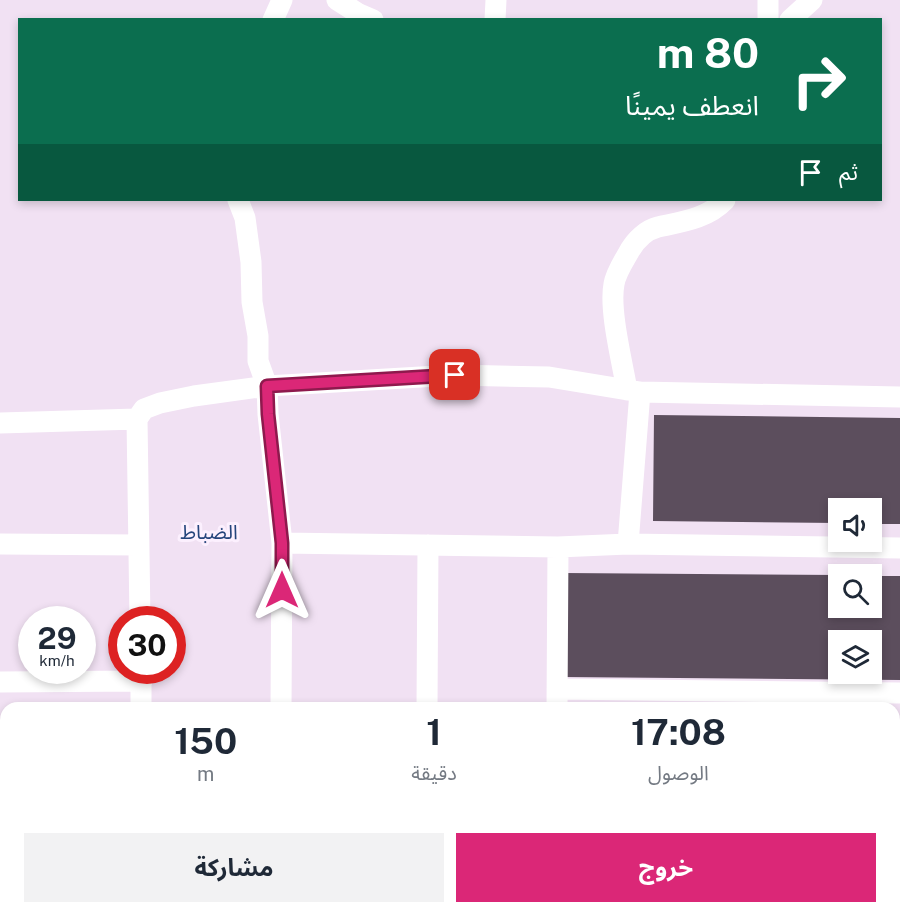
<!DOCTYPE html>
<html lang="ar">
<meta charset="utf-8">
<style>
body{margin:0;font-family:"Public Sans","Noto Sans Arabic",sans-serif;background:#f2f2f3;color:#1f2937;direction:rtl;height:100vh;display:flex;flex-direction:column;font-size:22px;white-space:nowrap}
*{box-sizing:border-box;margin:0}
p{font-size:20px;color:#747a83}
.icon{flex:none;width:33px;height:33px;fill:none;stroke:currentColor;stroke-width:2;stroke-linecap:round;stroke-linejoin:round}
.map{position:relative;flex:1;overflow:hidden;direction:ltr}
.panel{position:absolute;left:0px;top:702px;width:900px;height:212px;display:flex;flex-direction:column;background:#fff;border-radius:18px 18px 0 0;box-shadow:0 3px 9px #0003;direction:rtl}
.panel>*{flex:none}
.guide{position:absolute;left:18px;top:18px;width:864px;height:183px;border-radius:0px;box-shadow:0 3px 9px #0003;direction:rtl;background:#0b6e4f;color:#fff;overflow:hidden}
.tools{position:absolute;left:828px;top:498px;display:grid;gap:12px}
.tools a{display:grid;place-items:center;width:54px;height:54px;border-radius:0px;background:#fff;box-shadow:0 3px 9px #0003;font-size:30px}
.speed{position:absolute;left:18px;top:606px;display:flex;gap:12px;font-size:30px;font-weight:700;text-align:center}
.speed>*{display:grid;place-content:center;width:78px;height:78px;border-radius:50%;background:#fff;box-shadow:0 3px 9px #0003;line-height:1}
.speed small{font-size:15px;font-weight:400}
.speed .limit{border:9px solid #d22;background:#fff;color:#111}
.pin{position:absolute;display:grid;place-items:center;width:51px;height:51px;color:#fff;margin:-26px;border-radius:12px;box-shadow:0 3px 9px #0006}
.me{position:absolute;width:66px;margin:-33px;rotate:0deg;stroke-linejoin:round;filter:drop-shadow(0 0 4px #0008)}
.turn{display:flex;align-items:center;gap:21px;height:126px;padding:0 24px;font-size:27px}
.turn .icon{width:78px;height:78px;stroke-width:2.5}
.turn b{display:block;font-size:42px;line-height:51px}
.then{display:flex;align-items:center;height:57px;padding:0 24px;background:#0003;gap:12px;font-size:22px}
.eta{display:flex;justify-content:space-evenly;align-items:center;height:102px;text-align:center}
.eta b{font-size:36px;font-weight:700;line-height:42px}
.action{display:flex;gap:12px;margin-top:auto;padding:12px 24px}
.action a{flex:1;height:69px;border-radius:0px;background:#db2777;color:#fff;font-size:24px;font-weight:700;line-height:69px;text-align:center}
.action a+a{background:#f2f2f3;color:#1f2937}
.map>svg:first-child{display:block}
.building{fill:#5c4e5d;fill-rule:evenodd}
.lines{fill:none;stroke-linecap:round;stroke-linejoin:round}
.minor{stroke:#fff;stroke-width:21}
.route-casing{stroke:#8e194d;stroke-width:15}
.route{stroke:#db2777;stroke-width:10}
.labels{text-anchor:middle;stroke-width:6;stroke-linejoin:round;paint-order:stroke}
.neighbourhood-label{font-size:20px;fill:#25457c;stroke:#fcf0fe}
</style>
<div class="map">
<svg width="900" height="913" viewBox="0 0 900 913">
<rect width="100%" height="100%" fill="#f1e1f3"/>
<path class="building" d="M654,415L900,418V524H872V508H838V523L653,521Z
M564,573L838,575V608H872V576H900V680L563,677ZM838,640H872V674H838Z"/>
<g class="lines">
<path class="minor" d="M337,0L359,14L373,20
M273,20L282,0
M495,20L496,0
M768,20V0
M790,20L812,0
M238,200L245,218L251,262L252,302L258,336V361L267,386L268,414L282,543L281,708
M627,390C622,361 609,310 614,284C616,272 624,261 630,250C636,240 646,230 658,227C681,222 707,219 725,200
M137,419L140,620
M0,423L137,419L144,409L160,403L194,396L267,386L455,375L549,377L640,392L900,397
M282,543L558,547L628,544L900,548
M0,544L138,545
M628,544L640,392
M141,670V708
M0,682L142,681
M557,689L900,693
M427,708L428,545
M557,708L558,547
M0,821H6
M894,825H900
M136,913L137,908
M279,913L280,908
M555,913V908
M656,913V908"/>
</g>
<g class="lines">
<defs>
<path id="route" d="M282,590V543L268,414L267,386L455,375"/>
</defs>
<use href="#route" class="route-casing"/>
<use href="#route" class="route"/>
</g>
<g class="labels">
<g class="neighbourhood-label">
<text x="209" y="539">الضباط</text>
</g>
</g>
</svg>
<div class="tools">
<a><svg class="icon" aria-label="sound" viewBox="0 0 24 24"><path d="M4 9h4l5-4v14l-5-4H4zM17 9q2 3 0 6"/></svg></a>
<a><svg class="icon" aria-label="search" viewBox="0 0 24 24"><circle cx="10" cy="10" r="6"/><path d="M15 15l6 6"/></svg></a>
<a><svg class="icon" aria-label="layers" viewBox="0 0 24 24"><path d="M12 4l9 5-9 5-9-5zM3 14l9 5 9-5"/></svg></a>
</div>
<div class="speed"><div>29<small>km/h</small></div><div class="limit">30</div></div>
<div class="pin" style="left:455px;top:375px;background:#d93025"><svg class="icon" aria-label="arrive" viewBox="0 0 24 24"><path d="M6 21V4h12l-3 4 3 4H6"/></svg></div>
<svg class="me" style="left:282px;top:590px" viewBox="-20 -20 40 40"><path d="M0-17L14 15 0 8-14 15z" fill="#db2777" stroke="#fff" stroke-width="4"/></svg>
<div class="guide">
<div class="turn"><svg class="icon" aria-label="right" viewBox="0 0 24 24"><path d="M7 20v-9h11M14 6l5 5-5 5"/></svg><div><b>80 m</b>انعطف يمينًا</div></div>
<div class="then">ثم<svg class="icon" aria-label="arrive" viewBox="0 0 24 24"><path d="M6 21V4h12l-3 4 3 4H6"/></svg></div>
</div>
<section class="panel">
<div class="eta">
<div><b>17:08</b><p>الوصول</p></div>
<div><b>1</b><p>دقيقة</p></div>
<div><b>150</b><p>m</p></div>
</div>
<div class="action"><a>خروج</a><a>مشاركة</a></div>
</section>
</div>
